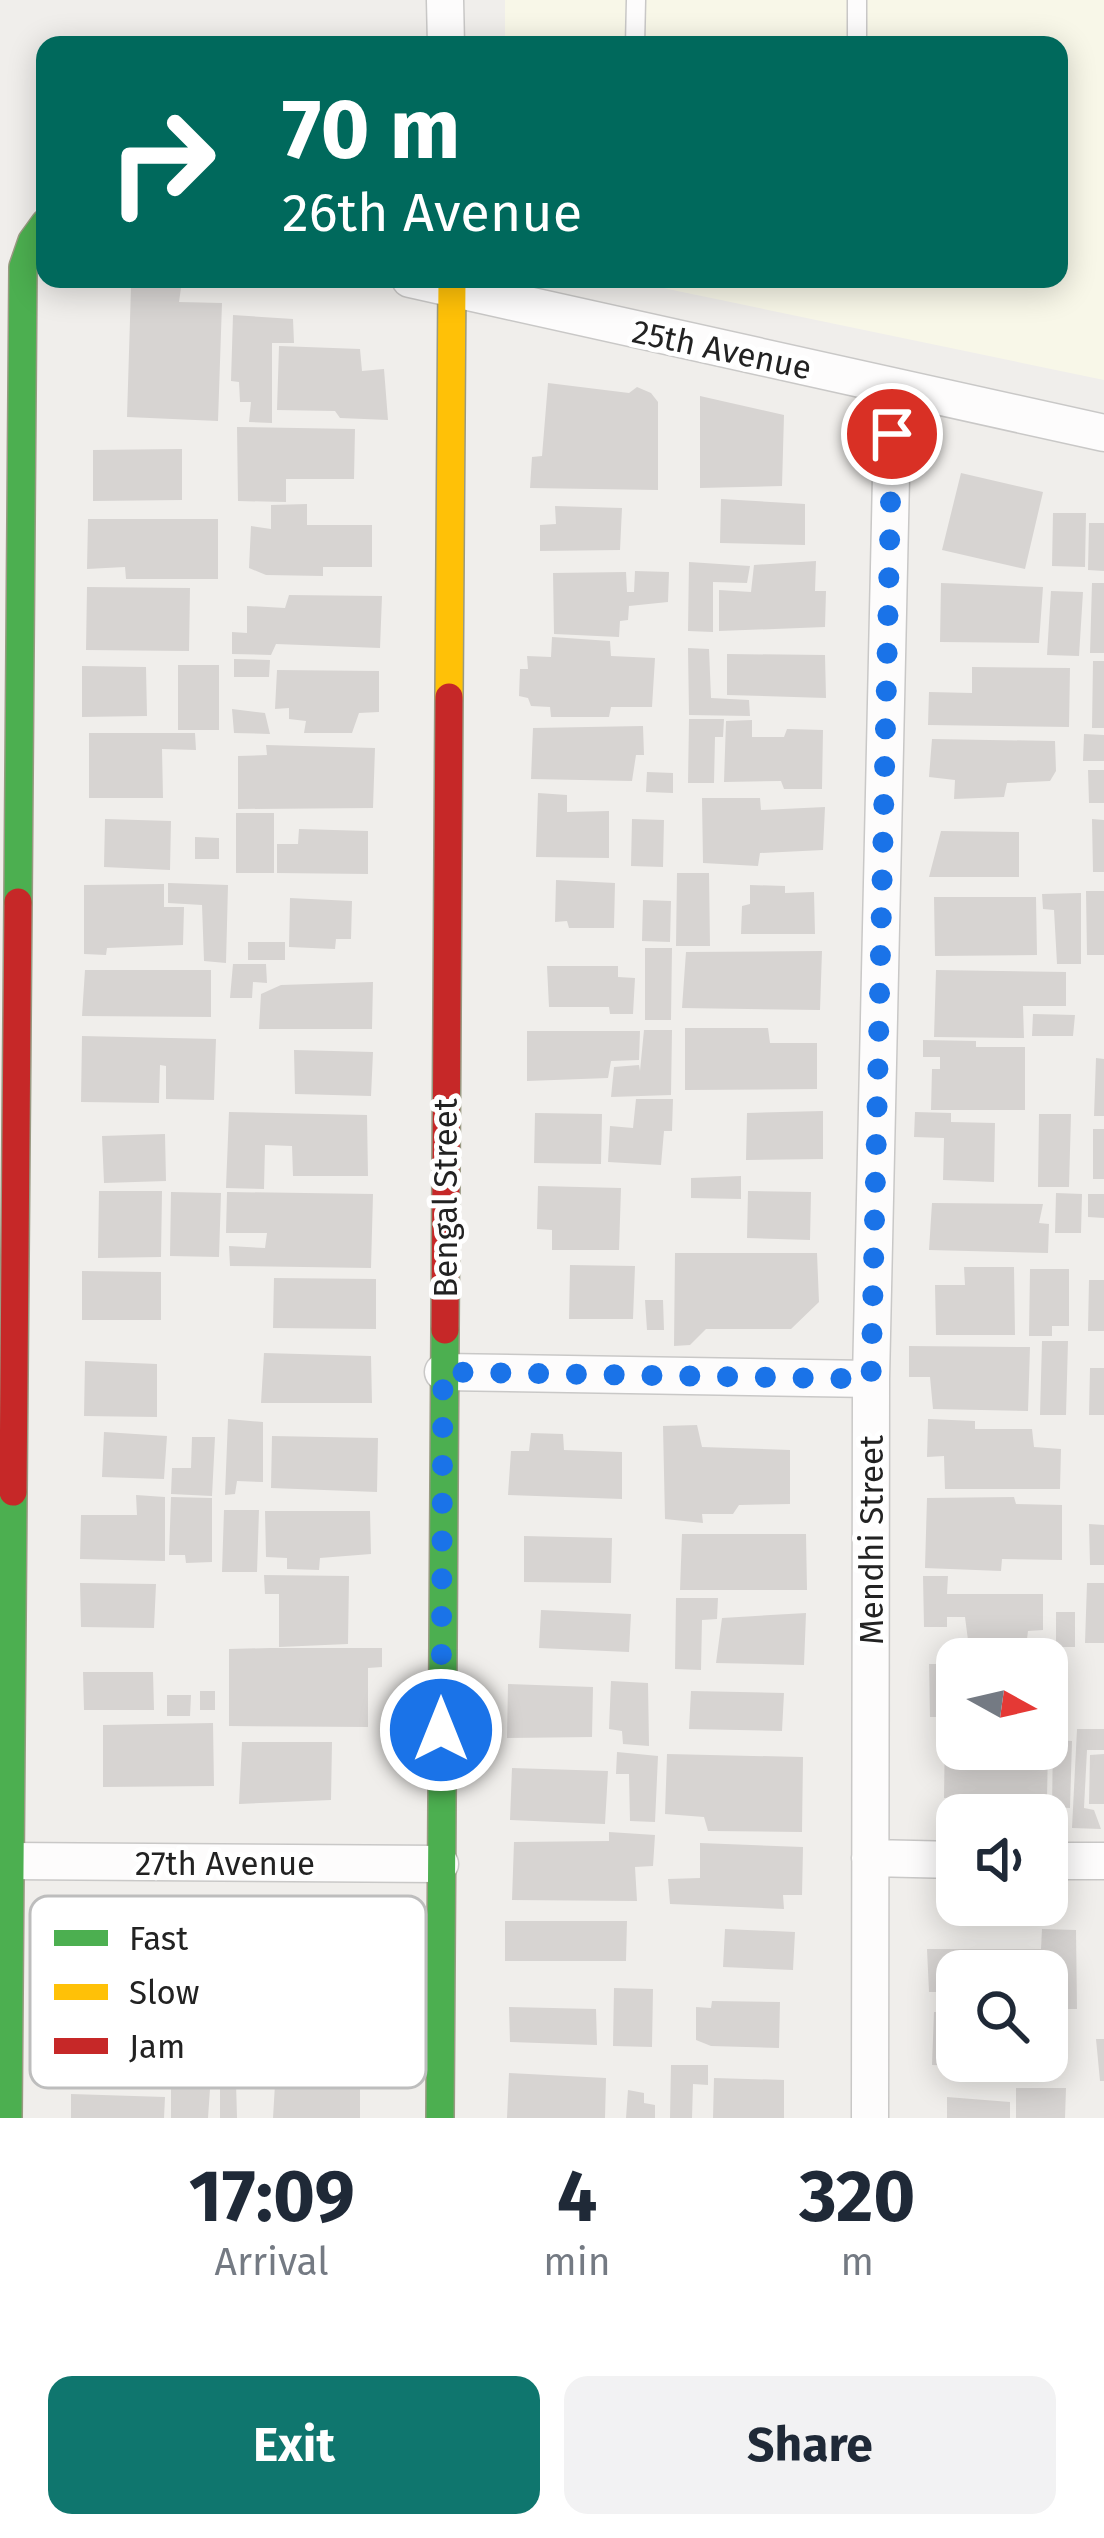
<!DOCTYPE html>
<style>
body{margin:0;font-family:"Fira Sans",sans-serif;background:#f2f2f3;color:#1f2937;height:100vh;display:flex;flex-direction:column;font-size:45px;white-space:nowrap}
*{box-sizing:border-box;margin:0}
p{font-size:39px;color:#747a83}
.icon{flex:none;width:66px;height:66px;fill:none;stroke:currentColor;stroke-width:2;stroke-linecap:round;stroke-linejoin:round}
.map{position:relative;height:2118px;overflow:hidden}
.drawer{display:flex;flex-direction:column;background:#fff;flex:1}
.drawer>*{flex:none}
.guide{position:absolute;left:36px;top:36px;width:1032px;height:252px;border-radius:24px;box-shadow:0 6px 30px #0003;background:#00695c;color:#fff;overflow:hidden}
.needle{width:78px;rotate:98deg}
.controls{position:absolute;left:936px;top:1638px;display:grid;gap:24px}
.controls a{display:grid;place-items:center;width:132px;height:132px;border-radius:24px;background:#fff;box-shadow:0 6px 30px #0003;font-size:60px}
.pin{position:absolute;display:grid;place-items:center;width:102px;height:102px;color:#fff;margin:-51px;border:6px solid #fff;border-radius:50%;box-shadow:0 3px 12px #0007}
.me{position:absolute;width:132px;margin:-66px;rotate:0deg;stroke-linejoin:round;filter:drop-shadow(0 0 9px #0008)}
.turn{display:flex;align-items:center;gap:42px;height:252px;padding:0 48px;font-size:54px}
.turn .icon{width:156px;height:156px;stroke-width:2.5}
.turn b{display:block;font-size:84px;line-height:102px}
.eta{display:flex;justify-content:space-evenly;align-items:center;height:204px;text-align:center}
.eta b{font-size:72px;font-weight:700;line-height:84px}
.primary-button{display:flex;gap:24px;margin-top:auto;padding:24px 48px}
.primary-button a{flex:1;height:138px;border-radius:24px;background:#0f766e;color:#fff;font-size:48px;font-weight:700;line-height:138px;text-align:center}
.primary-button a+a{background:#f2f2f3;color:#1f2937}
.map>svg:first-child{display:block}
.education{fill:#f8f7e8}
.building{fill:#d7d4d2}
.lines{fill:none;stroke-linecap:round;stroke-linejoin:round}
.lane-casing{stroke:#c9c8c7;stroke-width:21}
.street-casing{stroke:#c9c8c7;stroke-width:39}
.fast-casing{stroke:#999a82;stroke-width:30}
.slow-casing{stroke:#999a82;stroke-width:30}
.jam-casing{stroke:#999a82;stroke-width:30}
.lane{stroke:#fdfcfc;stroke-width:18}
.street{stroke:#fdfcfc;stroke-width:36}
.fast{stroke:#4caf50;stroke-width:27}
.slow{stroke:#ffc107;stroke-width:27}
.jam{stroke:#c62828;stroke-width:27}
.route{stroke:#1a73e8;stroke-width:21;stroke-dasharray:0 37.8}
.labels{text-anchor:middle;stroke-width:10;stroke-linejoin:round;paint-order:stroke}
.street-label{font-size:33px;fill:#222;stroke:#fff}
.key{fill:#fff;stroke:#bdbdbd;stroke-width:3}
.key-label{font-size:33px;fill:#222}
</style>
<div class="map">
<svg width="1104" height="2118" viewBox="0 0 1104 2118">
<rect width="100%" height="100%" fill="#f0eeeb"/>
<path class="education" d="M505,0H1104V380L620,279H1059V45H505Z"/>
<path class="building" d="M131,287L181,288L179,302L222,303L218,421L127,417Z
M233,315L293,319L294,343H272V423L249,422L251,402H240L239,382L231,381Z
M279,346L360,349L362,371L384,369L388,420L340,418L335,411L277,410Z
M548,383L629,393L637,387L651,393L658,402V490L530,488L532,457L542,456Z
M700,396L784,415L782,486L700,488Z
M237,427L355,429L354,479H286V502L238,501Z
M182,449V500L93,501V450Z
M961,473L1043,492L1025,569L942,550Z
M721,499L805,504V545L720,543Z
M307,504V525H372V567H323V576L266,575L249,568L251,526L271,529V505Z
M555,506L622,508L620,550L540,551V525L556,524Z
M1053,513H1086L1085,567L1052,566Z
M88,519H218V579H126L125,567L87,569Z
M1089,523H1104V571L1088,570Z
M816,561L815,591H826L825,627L719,631V590L751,592L754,565Z
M689,562L750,566L747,583L713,582V632L688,631Z
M635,571L669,572L668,602L629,606L628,620L620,621L619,637L554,634L553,573L626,572L627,592H634Z
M941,583L1043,587L1039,643L940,642Z
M1092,583H1104V653H1090Z
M87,587L190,588L189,651L86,650Z
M1051,591L1083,592L1079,656L1047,655Z
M289,595L382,596L380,648L276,644L271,655L232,654V632L247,633V606L285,608Z
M552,637L610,641L611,656L655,658L652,707H611L609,717H551L550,707L531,706L528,698L519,696L520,669H528L527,656L551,657Z
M688,648L709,649L711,698L749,700L750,716L689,715Z
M727,654L825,655L826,698L727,695Z
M234,659L270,660L269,677H234Z
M1093,661H1104V728H1092Z
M178,665H219V730H178Z
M82,666L146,667L147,716L82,717Z
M972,667L1070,668L1069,727L928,725L929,692L972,693Z
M277,670L379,671V712L359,713L352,733H304L306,721L289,719V708L275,709Z
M232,709L265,713L270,734L234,733Z
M689,719H724L723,737H715L714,783H688Z
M752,720V737H784L787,729L823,730L822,789H784L781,781L724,782L726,721Z
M643,726L644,755H636L632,781L531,779L533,728Z
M89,733H195L196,750L162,749L163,798H89Z
M1084,734L1104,735V761H1083Z
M932,739L1055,741L1056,771L1050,781L1007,783L1004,797L954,799L955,780L929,777Z
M266,745L375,748L373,808L238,809V756L267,755Z
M1088,770H1104V803H1089Z
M647,772L673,773V793L646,792Z
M538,793L567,795V812L609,811V858L536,857Z
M702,798H760L761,810L825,807L823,850L760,853L758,866L703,863Z
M236,813H274V873H236Z
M105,819L171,821L170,870L104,867Z
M632,819L664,820L663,867L631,866Z
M1092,819L1104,820V872H1093Z
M299,829L368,831V874L277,873V844H298Z
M941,831L1019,832V877H929Z
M195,837L219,838V859H195Z
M677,873H709L710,946H676Z
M556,880L615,883L614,928H569L567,921L555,922Z
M168,883L228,885L226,963L204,961L202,905L168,903Z
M164,884V907H184L183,945L107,948L106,955L84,954V885Z
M750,885L785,886V893L814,892L815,934H741L742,906L750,904Z
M1086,891H1104V955H1087Z
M1081,893V964H1057L1054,910L1043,909L1042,894Z
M934,897H1036L1037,955L935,956Z
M290,898L352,901L351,939H336L335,949L289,947Z
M643,900L671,901L670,942L642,941Z
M248,942H285V960H248Z
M645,948H672L671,1020H645Z
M822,951L820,1010L682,1008L686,952Z
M233,964H266L267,983L253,982L252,998H230Z
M547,966H618V977L635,978L633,1014H610L609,1007H549Z
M85,970H211V1017L82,1016Z
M936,970L1066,972V1006H1023L1024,1038L934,1037Z
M373,982L372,1029H259L261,994L281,985Z
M1033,1014L1075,1015L1073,1036H1032Z
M685,1028H768L770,1043H817V1089L685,1090Z
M644,1030H672L671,1095L611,1097L614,1067L639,1065L640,1071Z
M527,1031H640L639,1060L611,1061L608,1078L527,1081Z
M82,1036L216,1039L214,1100L166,1099V1066L160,1065L159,1103L81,1102Z
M923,1040L976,1041V1047H1025V1110H931L932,1069H940V1057H923Z
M294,1050L373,1052L371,1096L295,1094Z
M1096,1058L1104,1059V1116H1094Z
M636,1099H673L672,1131H664L661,1165L608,1162L610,1126L633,1128Z
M823,1111V1159L746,1160L747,1113Z
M229,1112L367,1115L368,1176H293L292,1146L265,1145L264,1189L226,1188Z
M915,1112L951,1113V1122L995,1123L994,1182L943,1180L944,1138L914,1137Z
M535,1113L602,1114L601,1164L534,1163Z
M1039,1114H1071L1069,1187H1038Z
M1093,1129H1104V1179H1093Z
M165,1134L166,1181L104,1183L102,1136Z
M741,1176V1199L691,1198V1178Z
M538,1186L621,1188L619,1250H552V1230L537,1229Z
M99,1191H162L161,1257L98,1258Z
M748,1191L811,1192L810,1240L747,1238Z
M171,1192L221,1193L219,1257L170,1256Z
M227,1192L373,1194L371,1268L230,1266L229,1246L265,1248L267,1233H226Z
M1056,1193L1082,1194L1081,1233H1055Z
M1088,1194H1104V1218L1088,1217Z
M932,1203L1043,1204L1039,1223L1049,1224L1048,1253L929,1250Z
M675,1253H817L819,1302L791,1329H706L690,1345L674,1346Z
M570,1265L635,1266L633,1319H569Z
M964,1267H1014L1015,1335H936L935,1285H965Z
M1030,1269H1069V1326H1052V1336H1029Z
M82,1271L161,1272V1320H82Z
M274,1278L376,1279V1329L273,1328Z
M1089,1280H1104V1331H1088Z
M645,1300H663L664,1330H647Z
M1042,1341H1068L1066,1415H1040Z
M909,1346L1030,1347L1028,1411L933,1409L930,1377H909Z
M264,1353L371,1356L372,1403H261Z
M85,1361L157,1364V1417L84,1416Z
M1090,1368H1104V1415H1089Z
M228,1419L263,1422V1482L237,1481L235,1494L225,1495Z
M928,1419L975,1421V1429H1032L1034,1447L1061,1449L1060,1489H945L944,1456L927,1457Z
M697,1425L702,1447L790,1450V1504L739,1505L733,1514H702L703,1523L665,1519L663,1426Z
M104,1432L167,1436L164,1479L102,1477Z
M531,1433L563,1434L564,1450L622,1452V1499L508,1495L511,1451H529Z
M272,1436L378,1438L377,1492L271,1488Z
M192,1437H215L212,1496L171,1494L172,1468H191Z
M136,1495L165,1497V1561L80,1559L81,1515H137Z
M171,1497L212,1498V1562L186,1563L185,1555H169Z
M1014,1497L1016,1504L1062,1505V1560L1002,1559L1001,1571L925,1568L927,1498Z
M224,1510H259L257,1572H222Z
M265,1511H370L371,1554L320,1558L319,1570L287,1569V1558L266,1557Z
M1089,1524L1104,1525V1565H1090Z
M682,1534H806L807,1590H680Z
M524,1536L612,1538L611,1583L524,1582Z
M264,1575L349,1576L348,1644L279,1647V1594H265Z
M923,1576H948L947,1594H1043V1630L1028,1631L1027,1639L968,1640L965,1617H947V1627H924Z
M80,1583L156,1584L154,1628L81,1627Z
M1087,1583H1104V1643H1085Z
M676,1598H718L717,1619L702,1620L701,1670L675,1669Z
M541,1610L631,1614L629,1652L539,1648Z
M1056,1612H1075V1647H1056Z
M806,1613L804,1665L716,1663L722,1618Z
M270,1648H382V1667L368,1668V1727L229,1726V1649Z
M929,1664H957V1717H930Z
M83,1672H153L154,1710H84Z
M611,1681L648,1683L649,1746L623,1744L622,1731L609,1729Z
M508,1684L593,1687L592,1737L507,1738Z
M200,1691H215V1710H200Z
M691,1691L784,1693L782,1731L689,1729Z
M167,1695H191L190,1716H167Z
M213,1723L214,1786L103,1787V1725Z
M1077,1729H1104V1750H1087L1084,1808L1094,1810L1101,1829L1072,1828Z
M945,1730H957V1749H1048L1047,1798H944Z
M1053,1740L1072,1741L1070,1808L1052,1807Z
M242,1742H332L331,1800L239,1804Z
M617,1752L658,1756L655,1822L630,1821L629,1774H616Z
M667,1754L803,1757L802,1832L708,1831L704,1817L665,1814Z
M1104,1754V1804H1089L1090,1755Z
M512,1768L608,1771L605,1824L510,1820Z
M609,1832L655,1835L653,1866L635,1867L637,1901L512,1900L514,1842L609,1841Z
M700,1843L803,1847L802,1895H783L784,1909L670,1904L668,1879L700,1878Z
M505,1921H627L626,1961H505Z
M725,1929L795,1932L793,1970L723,1967Z
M1042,1929L1076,1930L1077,2009H1047V1971H957V2008H951L949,1992H929L927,1949H1041Z
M614,1988L653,1989L652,2047L613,2046Z
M712,2001L780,2002L779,2048L711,2046L696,2040V2007L711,2008Z
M509,2007L596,2009L597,2045L510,2042Z
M934,2012H957V2061H1047V2020H1053V2077L988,2078L985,2066L932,2065Z
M1096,2039H1104V2081H1100Z
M671,2065H708V2085L693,2084L692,2118H670Z
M509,2073L606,2078L605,2118H507Z
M714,2078L784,2080V2118H713Z
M236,2082L237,2118H220V2083Z
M275,2084L360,2085V2118H273Z
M1016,2088H1066L1065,2118H1016Z
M171,2089H210L208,2118H171Z
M628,2090L644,2093V2103L655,2105V2118H626Z
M71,2094L165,2097L164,2118H71Z
M947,2097L1010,2102V2118H947Z"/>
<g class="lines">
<defs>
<path id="lane" d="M635,45L636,0
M857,45V0"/>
<path id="street" d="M445,0L446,45
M410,279L1104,433
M443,1372L871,1379
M870,1858L957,1860
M10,1861L440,1864
M1047,1861H1104
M870,2118L871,1379L893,387"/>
<path id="fast" d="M18,902L23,267L32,241L45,223
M8,2118L13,1492
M440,2118L445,1330"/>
<path id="slow" d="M449,697L452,279"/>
<path id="jam" d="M445,1330L449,697
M13,1492L18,902"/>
</defs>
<use href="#lane" class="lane-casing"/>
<use href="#street" class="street-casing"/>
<use href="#fast" class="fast-casing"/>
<use href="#slow" class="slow-casing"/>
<use href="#jam" class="jam-casing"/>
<use href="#lane" class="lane"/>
<use href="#street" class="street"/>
<use href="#fast" class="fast"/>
<use href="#slow" class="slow"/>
<use href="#jam" class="jam"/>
</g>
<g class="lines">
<path class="route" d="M441,1730L443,1372L871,1379L892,434"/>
</g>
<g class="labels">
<g class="street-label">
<text transform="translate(722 349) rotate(12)" y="12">25th Avenue</text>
<text transform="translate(445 1198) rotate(-90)" y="12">Bengal Street</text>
<text transform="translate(871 1540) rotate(-90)" y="12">Mendhi Street</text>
<text x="225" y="1875">27th Avenue</text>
</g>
</g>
<rect x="30" y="1896" width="396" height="192" rx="18" class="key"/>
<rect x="54" y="1930" width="54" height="16" fill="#4caf50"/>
<rect x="54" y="1984" width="54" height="16" fill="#ffc107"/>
<rect x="54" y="2038" width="54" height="16" fill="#c62828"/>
<g class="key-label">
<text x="129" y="1950">Fast</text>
<text x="129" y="2004">Slow</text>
<text x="129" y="2058">Jam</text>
</g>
</svg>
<div class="controls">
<a><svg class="needle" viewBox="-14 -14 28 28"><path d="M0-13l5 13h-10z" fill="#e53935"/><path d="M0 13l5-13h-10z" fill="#747a83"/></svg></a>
<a><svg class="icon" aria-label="sound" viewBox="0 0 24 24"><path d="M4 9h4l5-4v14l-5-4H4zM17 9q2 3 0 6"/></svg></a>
<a><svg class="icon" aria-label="search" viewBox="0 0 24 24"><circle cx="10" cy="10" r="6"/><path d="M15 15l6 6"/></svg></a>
</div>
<div class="pin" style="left:892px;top:434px;background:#d93025"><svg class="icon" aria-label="arrive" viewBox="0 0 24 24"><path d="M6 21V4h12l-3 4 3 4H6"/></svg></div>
<svg class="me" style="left:441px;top:1730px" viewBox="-20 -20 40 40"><circle r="17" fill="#1a73e8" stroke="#fff" stroke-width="3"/><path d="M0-11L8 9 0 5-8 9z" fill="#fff"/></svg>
<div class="guide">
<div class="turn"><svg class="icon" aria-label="right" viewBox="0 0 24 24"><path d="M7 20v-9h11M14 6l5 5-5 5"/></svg><div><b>70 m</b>26th Avenue</div></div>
</div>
</div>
<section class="drawer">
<div class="eta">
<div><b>17:09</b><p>Arrival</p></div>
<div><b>4</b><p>min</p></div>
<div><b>320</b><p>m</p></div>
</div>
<div class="primary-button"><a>Exit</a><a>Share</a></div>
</section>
